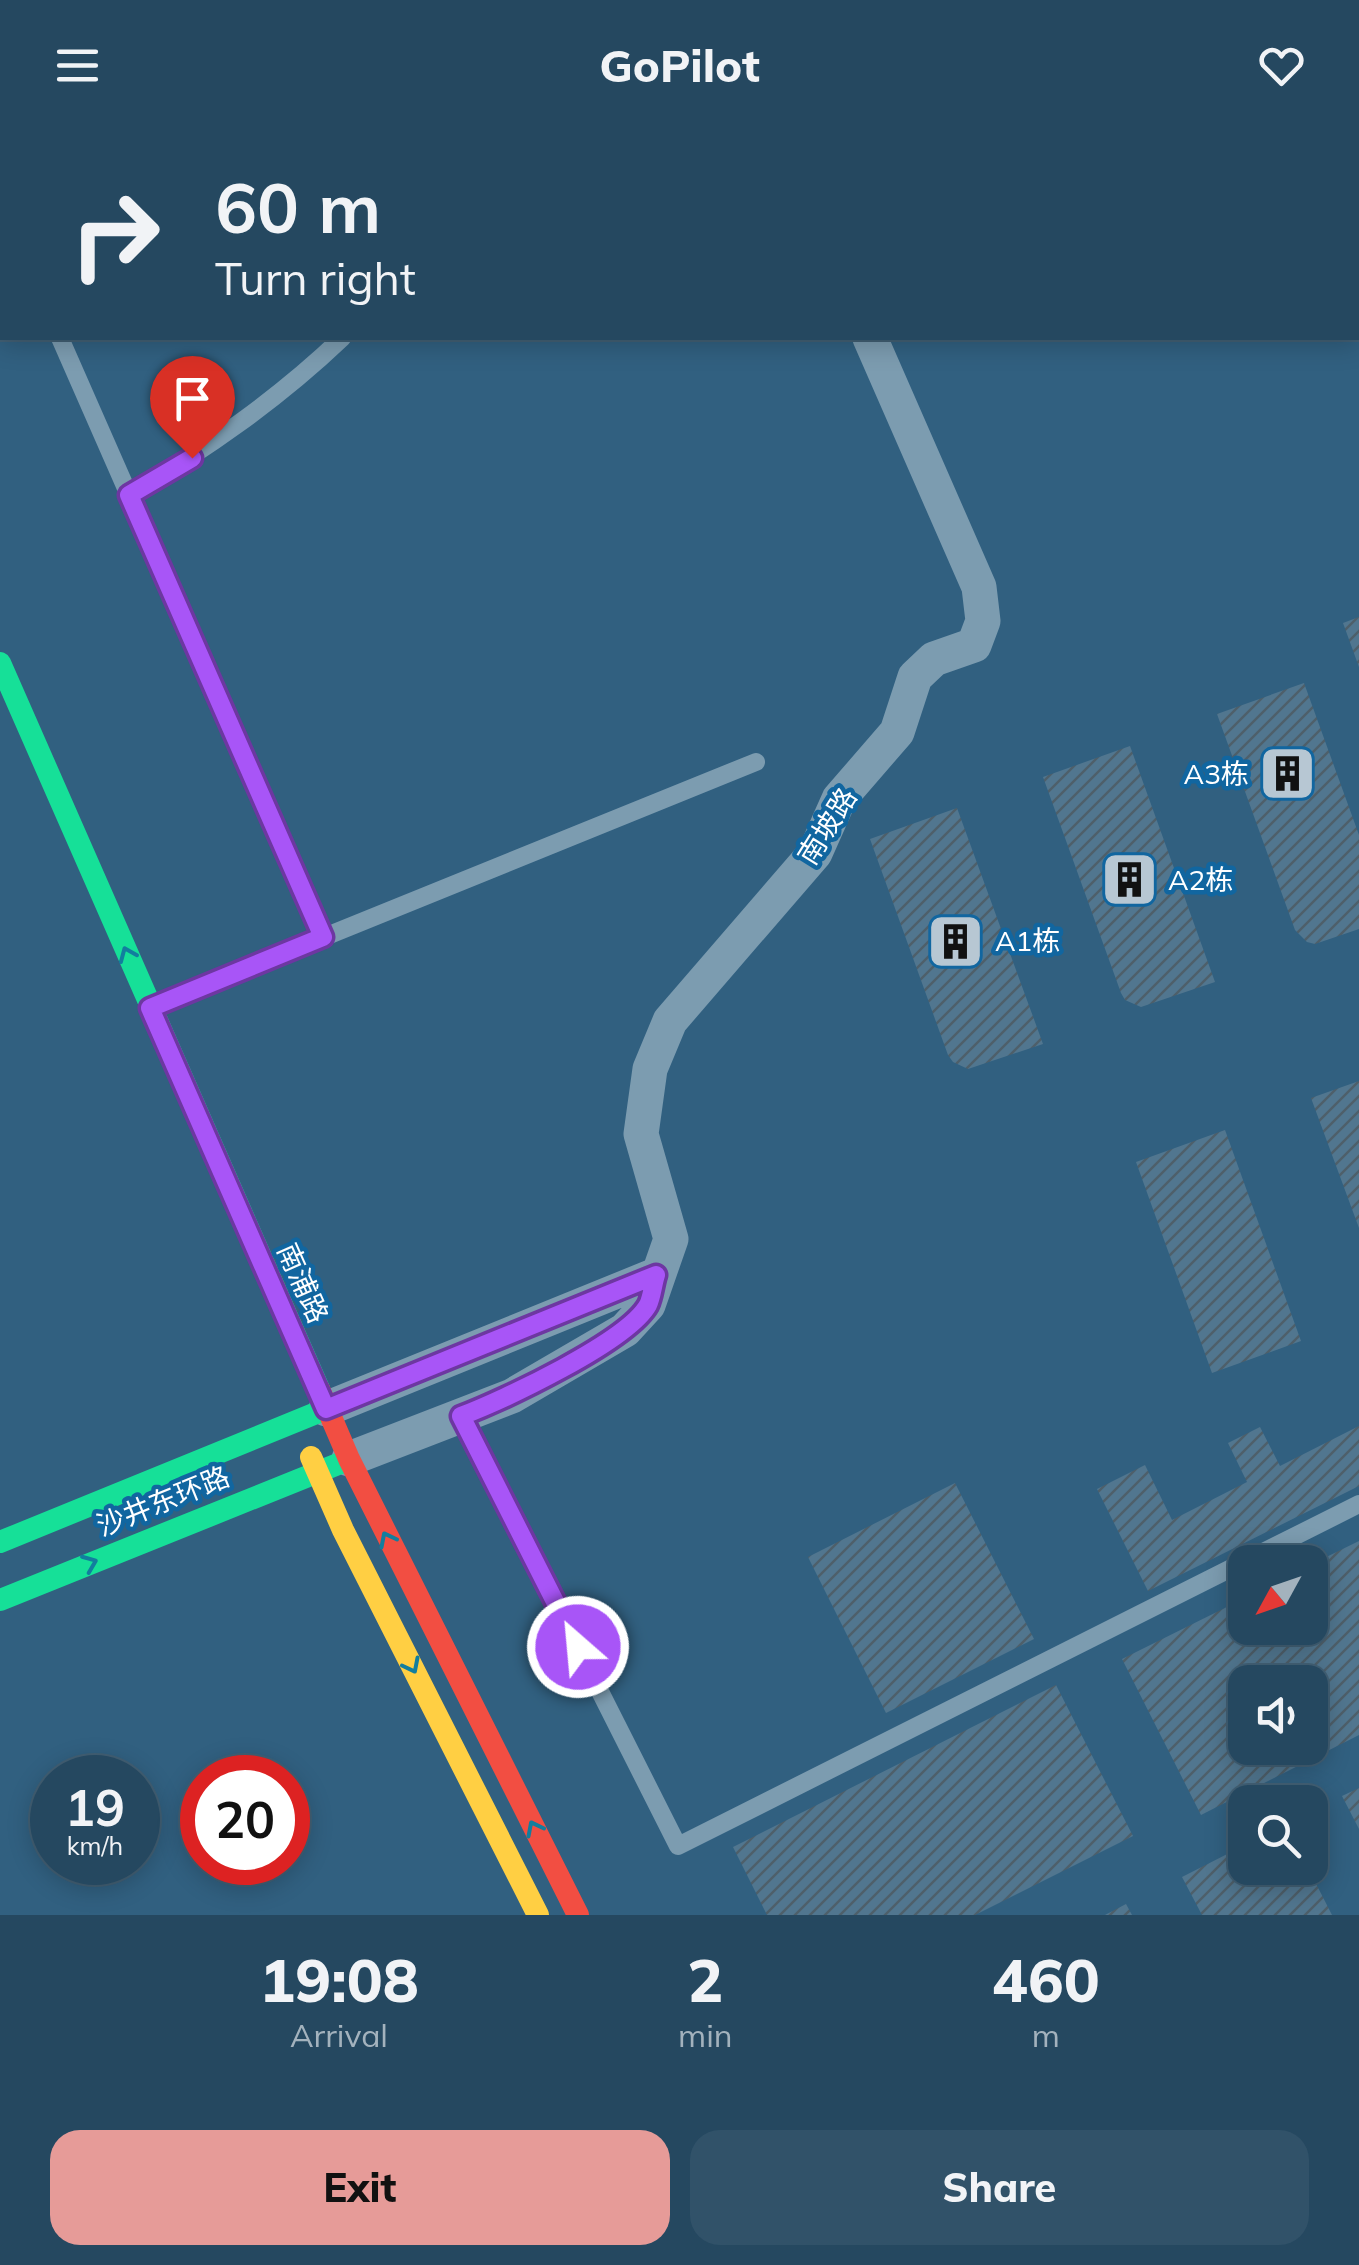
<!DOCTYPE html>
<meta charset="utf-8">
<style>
body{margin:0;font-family:Mulish,"Noto Sans SC",sans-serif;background:#315269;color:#f1f3f6;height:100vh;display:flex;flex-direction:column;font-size:38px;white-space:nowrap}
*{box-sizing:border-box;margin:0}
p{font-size:32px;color:#a3b2bd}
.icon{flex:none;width:55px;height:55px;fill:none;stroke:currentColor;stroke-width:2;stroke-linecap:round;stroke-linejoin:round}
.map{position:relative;height:1785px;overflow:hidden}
.sheet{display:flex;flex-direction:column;background:#254860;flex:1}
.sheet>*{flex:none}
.guide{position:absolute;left:0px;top:0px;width:1360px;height:210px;box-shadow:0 5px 25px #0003,0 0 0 2px #426075;background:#254860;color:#f1f3f6;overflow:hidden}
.needle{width:65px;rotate:230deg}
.controls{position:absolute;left:1228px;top:1415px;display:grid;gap:20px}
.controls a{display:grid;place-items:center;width:100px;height:100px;border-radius:20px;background:#254860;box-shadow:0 5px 25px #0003,0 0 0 2px #426075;font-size:50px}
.speed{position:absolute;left:30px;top:1625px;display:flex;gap:20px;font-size:50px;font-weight:700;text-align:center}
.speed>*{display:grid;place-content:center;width:130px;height:130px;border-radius:50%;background:#254860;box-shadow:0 5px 25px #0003,0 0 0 2px #426075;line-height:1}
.speed small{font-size:25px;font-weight:400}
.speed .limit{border:15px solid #d22;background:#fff;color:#111}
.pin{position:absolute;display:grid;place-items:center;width:85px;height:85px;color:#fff;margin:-102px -42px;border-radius:50% 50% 50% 0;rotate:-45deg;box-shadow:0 0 10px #0007}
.pin .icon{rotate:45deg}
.me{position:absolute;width:110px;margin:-55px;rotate:333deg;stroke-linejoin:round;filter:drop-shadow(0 0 8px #0008)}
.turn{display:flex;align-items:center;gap:35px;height:210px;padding:0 50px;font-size:45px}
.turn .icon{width:130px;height:130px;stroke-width:2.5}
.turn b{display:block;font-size:70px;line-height:85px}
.eta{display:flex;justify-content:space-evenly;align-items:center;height:170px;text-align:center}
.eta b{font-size:60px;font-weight:800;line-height:70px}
.cta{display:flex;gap:20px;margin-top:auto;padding:20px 50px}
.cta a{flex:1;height:115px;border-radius:30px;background:#e69b98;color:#111;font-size:40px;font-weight:800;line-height:115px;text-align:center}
.cta a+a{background:#315269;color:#f1f3f6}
header{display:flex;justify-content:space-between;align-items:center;height:130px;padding:0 50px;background:#254860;font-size:45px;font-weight:800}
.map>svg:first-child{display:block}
.building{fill:url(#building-hatch);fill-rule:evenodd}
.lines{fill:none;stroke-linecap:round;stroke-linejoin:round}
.lane{stroke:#7c9cb0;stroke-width:18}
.street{stroke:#7c9cb0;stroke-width:35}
.fast{stroke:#16e098;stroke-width:22}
.slow{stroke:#ffcf43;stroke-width:22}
.jam{stroke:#f24e42;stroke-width:22}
.oneway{stroke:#127e9e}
.route-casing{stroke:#6d37a1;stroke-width:25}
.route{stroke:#a855f7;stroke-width:18}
.labels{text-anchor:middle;stroke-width:9;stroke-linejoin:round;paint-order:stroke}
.poi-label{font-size:28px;fill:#fff;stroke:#1166a0;text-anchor:start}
.street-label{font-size:28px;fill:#fff;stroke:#1166a0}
</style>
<header><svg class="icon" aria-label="menu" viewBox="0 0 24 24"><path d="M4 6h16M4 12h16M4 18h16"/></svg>GoPilot<svg class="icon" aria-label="heart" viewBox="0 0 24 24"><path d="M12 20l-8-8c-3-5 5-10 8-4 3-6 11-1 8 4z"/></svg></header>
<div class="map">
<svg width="1359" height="1785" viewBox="0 0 1359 1785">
<defs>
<pattern id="building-hatch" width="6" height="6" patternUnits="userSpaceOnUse" patternTransform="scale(2.5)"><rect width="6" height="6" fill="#51768f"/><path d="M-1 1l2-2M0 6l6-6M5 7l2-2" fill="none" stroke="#4e5f6a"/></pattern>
</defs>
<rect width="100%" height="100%" fill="#316080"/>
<path class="building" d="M1359,487V537L1343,493Z
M1304,553L1359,705V799L1315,814L1307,812L1295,800L1217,584Z
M1130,616L1215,852L1141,877L1125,870L1121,863L1043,647Z
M957,678L1043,914L968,939L953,932L948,925L870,709Z
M1359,951V1098L1311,968Z
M1225,1000L1301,1211L1212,1243L1136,1032Z
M1359,1296V1356L1148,1461L1097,1359L1145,1335L1172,1390L1247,1352L1228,1313L1260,1297L1280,1336Z
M955,1353L1034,1509L886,1583L808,1427Z
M1359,1411V1605L1201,1685L1122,1529L1245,1468V1498H1310V1435ZM1245,1552H1310V1618H1245Z
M1056,1555L1133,1706L975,1785H767L733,1717Z
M1359,1658V1699L1342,1666Z
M1245,1715V1738H1308L1332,1785H1202L1182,1747Z
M1126,1774L1132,1785H1105Z"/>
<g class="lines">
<path class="lane" d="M260,2L262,0
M502,2L503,0
M1096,2L1101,0
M0,71L2,77
M60,208L323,807
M129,365C206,319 277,270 342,208
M154,876L756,632
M461,1286L678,1716L1359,1374"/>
<path class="street" d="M780,0L781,2
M326,1279L656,1145
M349,1329L512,1266L625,1200L648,1175L671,1109L641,1004L650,939L670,891L815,723L839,669L897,602L915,547L934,529L974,515L983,491L979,457L870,208"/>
<path class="fast" d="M0,533L319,1259
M0,1412L326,1279
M0,1470L348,1330"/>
<path class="slow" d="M311,1327L343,1400L538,1785"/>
<path class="jam" d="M319,1259L349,1329L578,1785"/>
</g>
<defs><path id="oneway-chevron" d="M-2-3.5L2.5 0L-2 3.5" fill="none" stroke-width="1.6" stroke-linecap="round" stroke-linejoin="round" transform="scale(2.5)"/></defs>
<g class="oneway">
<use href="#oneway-chevron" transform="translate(127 824) rotate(-113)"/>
<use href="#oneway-chevron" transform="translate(387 1409) rotate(-117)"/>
<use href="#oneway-chevron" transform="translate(90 1433) rotate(-22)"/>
<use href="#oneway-chevron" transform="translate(412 1536) rotate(63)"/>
<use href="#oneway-chevron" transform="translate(534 1698) rotate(-117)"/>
</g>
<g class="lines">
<defs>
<path id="route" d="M192,328L129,365L323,807L150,878L326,1279L656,1145C653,1154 652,1167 648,1175C627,1212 503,1270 461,1286L578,1517"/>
</defs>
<use href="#route" class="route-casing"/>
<use href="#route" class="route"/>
</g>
<defs>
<symbol id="building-square" viewBox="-11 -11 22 22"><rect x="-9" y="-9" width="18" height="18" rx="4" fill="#b7c7d3" stroke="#1166a0"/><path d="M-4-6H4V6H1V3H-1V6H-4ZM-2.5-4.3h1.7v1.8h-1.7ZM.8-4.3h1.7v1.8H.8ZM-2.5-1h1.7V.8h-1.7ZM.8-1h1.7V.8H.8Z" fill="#111"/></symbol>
</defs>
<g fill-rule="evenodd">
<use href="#building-square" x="1256" y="612" width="63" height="63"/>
<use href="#building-square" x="1098" y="718" width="63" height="63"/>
<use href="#building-square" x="924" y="780" width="63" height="63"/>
</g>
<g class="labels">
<g class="poi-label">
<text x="1249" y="654" text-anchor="end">A3栋</text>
<text x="1168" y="760">A2栋</text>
<text x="995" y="821">A1栋</text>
</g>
<g class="street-label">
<text transform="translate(827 696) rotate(-58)" y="10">南坡路</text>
<text transform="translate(303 1153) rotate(66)" y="10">南浦路</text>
<text transform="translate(163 1371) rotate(-22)" y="10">沙井东环路</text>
</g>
</g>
</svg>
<div class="controls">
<a><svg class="needle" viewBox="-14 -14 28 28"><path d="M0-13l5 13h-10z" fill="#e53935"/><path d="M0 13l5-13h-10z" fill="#a3b2bd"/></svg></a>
<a><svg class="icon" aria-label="sound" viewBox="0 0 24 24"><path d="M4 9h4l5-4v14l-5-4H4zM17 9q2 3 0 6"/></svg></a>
<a><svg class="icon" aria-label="search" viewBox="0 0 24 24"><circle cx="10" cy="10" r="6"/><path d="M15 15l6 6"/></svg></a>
</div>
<div class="speed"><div>19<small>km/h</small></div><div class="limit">20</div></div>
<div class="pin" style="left:192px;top:328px;background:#d93025"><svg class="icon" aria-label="arrive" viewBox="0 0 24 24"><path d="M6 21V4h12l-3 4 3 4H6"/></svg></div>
<svg class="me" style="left:578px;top:1517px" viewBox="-20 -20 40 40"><circle r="17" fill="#a855f7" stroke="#fff" stroke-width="3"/><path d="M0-11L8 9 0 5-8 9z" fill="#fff"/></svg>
<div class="guide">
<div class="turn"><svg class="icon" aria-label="right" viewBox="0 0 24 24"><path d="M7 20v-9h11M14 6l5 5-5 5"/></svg><div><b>60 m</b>Turn right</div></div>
</div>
</div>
<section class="sheet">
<div class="eta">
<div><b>19:08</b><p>Arrival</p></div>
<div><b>2</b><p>min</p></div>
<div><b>460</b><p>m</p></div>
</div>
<div class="cta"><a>Exit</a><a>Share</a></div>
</section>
